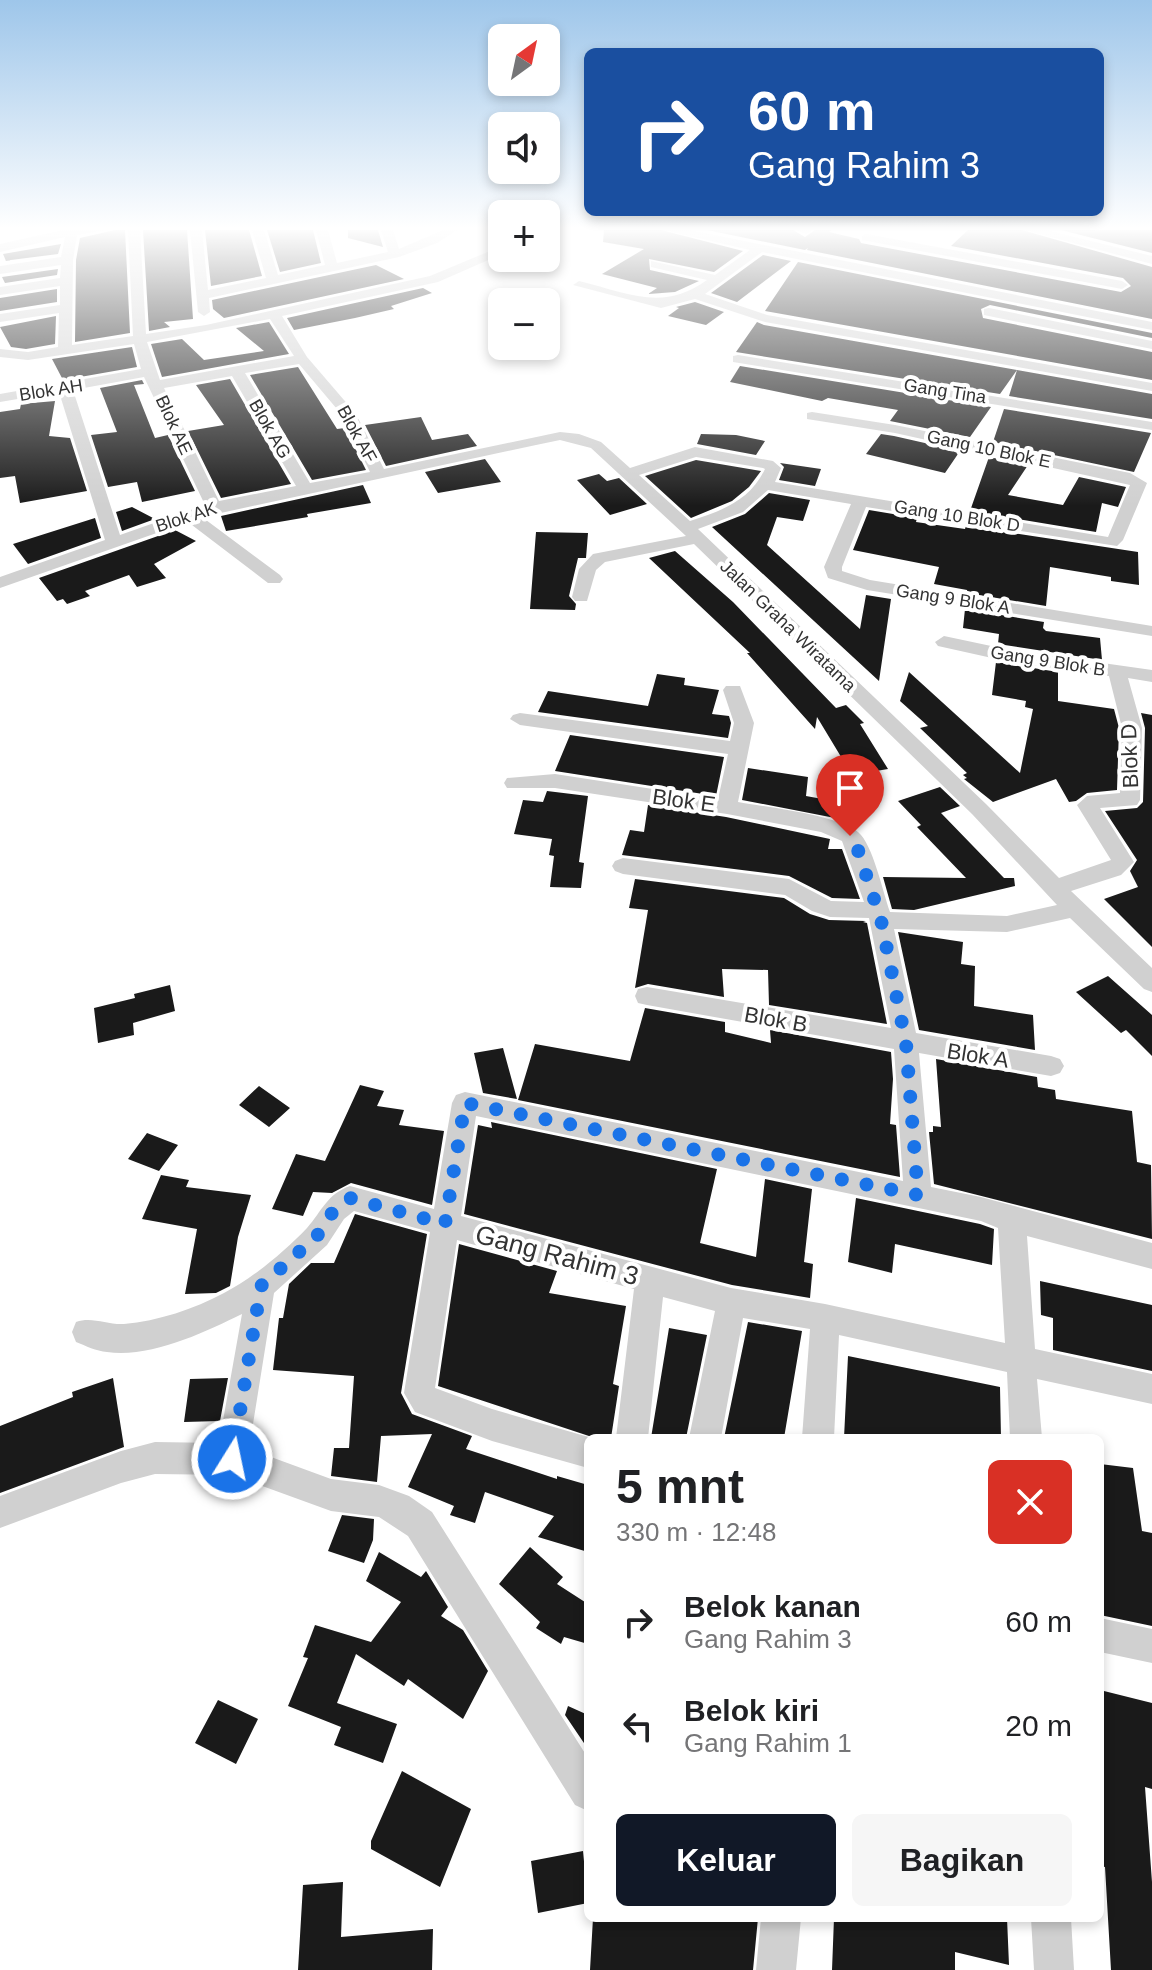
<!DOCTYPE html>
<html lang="id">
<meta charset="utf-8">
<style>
body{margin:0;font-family:Helvetica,sans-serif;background:#f6f6f6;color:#202124;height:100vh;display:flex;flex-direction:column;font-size:30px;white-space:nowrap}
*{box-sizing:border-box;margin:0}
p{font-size:26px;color:#757577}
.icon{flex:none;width:44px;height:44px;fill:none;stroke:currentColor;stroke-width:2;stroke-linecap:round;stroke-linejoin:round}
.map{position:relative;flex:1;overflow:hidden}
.sheet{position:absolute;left:584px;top:1434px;width:520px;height:488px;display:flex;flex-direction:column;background:#fff;border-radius:12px;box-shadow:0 4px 12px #0003}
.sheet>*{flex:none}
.guide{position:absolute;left:584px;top:48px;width:520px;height:168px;border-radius:12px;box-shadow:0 4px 12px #0003;background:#1a4fa0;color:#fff;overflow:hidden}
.needle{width:52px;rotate:33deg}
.tools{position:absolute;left:488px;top:24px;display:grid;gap:16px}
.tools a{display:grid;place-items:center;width:72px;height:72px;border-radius:12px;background:#fff;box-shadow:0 4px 12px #0003;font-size:40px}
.pin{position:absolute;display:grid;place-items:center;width:68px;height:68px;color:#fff;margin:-82px -34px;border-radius:50% 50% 50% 0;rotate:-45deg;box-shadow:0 0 8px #0007}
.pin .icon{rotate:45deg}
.me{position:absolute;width:88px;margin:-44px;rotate:10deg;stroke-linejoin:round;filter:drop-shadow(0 0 6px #0008)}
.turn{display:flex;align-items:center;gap:28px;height:168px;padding:0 32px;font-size:36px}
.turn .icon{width:104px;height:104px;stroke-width:2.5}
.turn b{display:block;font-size:56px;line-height:68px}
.round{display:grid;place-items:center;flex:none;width:84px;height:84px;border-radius:12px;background:#f6f6f6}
.head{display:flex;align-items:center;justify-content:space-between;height:136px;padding:0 32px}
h1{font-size:48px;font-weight:800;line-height:60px}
.button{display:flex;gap:16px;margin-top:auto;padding:16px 32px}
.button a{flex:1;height:92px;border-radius:12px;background:#111827;color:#fff;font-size:32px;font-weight:800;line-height:92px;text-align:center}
.button a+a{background:#f6f6f6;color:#202124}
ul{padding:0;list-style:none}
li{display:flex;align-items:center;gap:24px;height:104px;padding:0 32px}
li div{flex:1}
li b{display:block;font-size:30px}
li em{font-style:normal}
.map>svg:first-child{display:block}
.building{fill:#1a1a1a}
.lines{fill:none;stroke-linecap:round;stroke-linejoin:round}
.street{fill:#d0d0d0;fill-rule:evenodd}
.route{stroke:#1a73e8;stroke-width:14;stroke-dasharray:0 25.2}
.labels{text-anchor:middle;stroke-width:8;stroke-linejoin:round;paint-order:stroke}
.far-street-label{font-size:18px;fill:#333;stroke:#fff}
.street-label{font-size:22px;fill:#333;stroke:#fff}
.near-street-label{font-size:26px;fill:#333;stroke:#fff}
</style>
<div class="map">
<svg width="1152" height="1970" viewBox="0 0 1152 1970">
<rect width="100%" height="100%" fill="#fff"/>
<path class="building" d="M115,230H125L130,333L75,342L76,260L80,238Z
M143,230H187L193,319L164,322L170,327L149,331Z
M205,230H249L262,276L211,286Z
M267,230H313L321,263L280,272Z
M348,230H378L383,247L348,238Z
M604,230H661L743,251L714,272L649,259L650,270L699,281L675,292L648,294L657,288L602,274L644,249L603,242Z
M707,230H793L805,237L815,230H831L829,232L859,239L861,243L1121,292L1131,286L1123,278L951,246L968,230H1022L1152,267V319L807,250L808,248L805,250Z
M1061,230H1152V253Z
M61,244L58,254L3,261H6L3,254Z
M763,255L791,261L737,302L711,293Z
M798,262L1152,333V338L990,305L981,309L983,318L1152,352V380L765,311Z
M376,265L404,279L224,318L213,309L212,300Z
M58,269L57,275L5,283L2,277Z
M423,288L432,293L391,306L394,309L355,318L294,330L287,318Z
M57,289V302L0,311V298Z
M695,302L724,312L706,325L668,316L679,308L676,307Z
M56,316L55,344L26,349L11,347L0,327Z
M269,322L289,354L162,377L151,344L182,339L204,360L264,351L236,328Z
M757,322L764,325L1017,370L1000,394L736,352Z
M132,347L137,367L63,380L52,359Z
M740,366L991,407L970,437L890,421L898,410L828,398L822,401L730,382Z
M298,367L337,429L345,428L366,470L312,480L250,375Z
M1017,370L1152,394V419L1009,396Z
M230,379L291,484L221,498L188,431L224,425L196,385Z
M142,380L144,384L134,385L155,438L168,435L195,491L142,502L137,482L108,487L91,435L117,432L100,388Z
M55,401L49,436L70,438L87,491L20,503L15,476L0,478V412L20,409L21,404Z
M1004,409L1151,433L1134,472L993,442Z
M421,417L432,440L468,434L477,446L386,466L365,425Z
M701,434L736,435L765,441L756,455L697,444Z
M881,434L894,436L960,451L945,473L866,454Z
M989,457L1028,465L1008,495L1063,505L1079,477L1126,487L1118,507L1102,503L1096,532L970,511Z
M485,459L501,482L438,493L425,472Z
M696,460L761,471L749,487L732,501L691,518L645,476Z
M780,463L821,469L815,486L779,480L784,467Z
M599,474L607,481L619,478L647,504L610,515L577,480Z
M363,485L371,503L307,514L308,517L226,531L221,516Z
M769,493L810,500L803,521L777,517L767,545L860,629L866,595L891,599L879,681L712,527L745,514Z
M132,507L155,519L122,531L116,512Z
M869,510L917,518L916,522L965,529L966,526L1138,552L1139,585L1111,581V577L1050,567L1046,606L967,593V590L934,584L939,567L853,550Z
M95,518L101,538L28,564L13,544Z
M175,530L196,541L154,564L166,578L137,587L129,575L85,591L90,596L67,604L63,599L57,601L39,578Z
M536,532L588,533L586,558H578L569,596L576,604L575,610L530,609Z
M675,551L733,602L836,708L846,705L864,723L860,724L888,769L852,775L817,717L815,729L747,653H750L649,558Z
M965,609L1044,622L1043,628L1046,631L1100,638L1102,660L998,644L999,634L963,628Z
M996,662L1058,672V701L1114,709L1119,728L1117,790L1087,793L1076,801L1069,802L1056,779L993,802L964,779L967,778L963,775L967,773L920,728L928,726L900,701L909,672L1020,773L1033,709L1025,707L1026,701L992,695Z
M657,674L685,678L684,685L719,690L712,714L729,716L731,723L728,738L538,712L548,691L648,706Z
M1141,713L1152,715V947L1104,899L1138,887L1130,871L1137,860L1105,811L1137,808L1143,802L1145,728Z
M570,735L724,757L716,796L555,771Z
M748,768L808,777L806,796L839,802L835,818L742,800Z
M940,787L960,806L941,813L1004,878H1014L1015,886L914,910L892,909L883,877L966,878L917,827L921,825L898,801Z
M547,791L588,796L579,862L584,863L581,888L550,887L554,856L549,855L552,839L514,834L523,800L543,802Z
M648,805L726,817L830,839L828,849H842L860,899L832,898L789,876L622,855L630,830L644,832Z
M635,879L784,898L810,914L829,920L866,921L863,922L867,923L887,1024L769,1005L768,970L722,969L724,997L648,984L635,988L648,910L629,908Z
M898,932L963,942L961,964L975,966L974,1006L1033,1015L1035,1050L919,1030Z
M1108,976L1152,1015V1056L1126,1030L1121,1033L1076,992Z
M170,985L175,1011L133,1023L134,1035L98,1043L94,1008L135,998L134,994Z
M645,1008L725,1022V1032L771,1043L770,1030L891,1052L893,1079L890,1124L896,1125L900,1177L518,1100L535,1044L630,1061Z
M503,1048L517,1099L483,1093L474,1053Z
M936,1059L1037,1077L1038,1087L1055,1090L1056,1099L1132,1111L1137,1162L1151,1165L1152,1239L934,1184L929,1132H933V1126L941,1127Z
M360,1085L384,1091L377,1106L404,1110L399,1125L444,1131L432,1205L351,1183L332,1193L313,1192L303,1216L272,1209L296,1154L325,1161Z
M259,1086L290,1108L269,1127L239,1105Z
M491,1122L717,1169L700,1243L756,1257L765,1179L812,1189L804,1262L813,1264L810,1298L732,1285L464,1214L478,1125L492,1128Z
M147,1133L178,1145L159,1171L128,1159Z
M161,1175L189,1180L186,1187L251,1195L238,1237L230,1286L216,1293L185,1294L197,1229L142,1219Z
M856,1198L980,1224L994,1229L992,1265L895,1244L892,1273L848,1262Z
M355,1214L427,1234L401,1393L412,1414L472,1436L466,1449L557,1479V1476L588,1485V1552L538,1537L554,1516L485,1492L475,1523L450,1515L454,1506L408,1487L432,1434L381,1436L377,1482L331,1476L334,1448H349L354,1376L273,1370L279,1318H283L289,1284L311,1263H334Z
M459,1244L557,1271L549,1293L626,1306L613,1384L619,1386L611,1438H595L438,1386Z
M1040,1281L1152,1305V1371L1053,1350V1318L1041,1315Z
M748,1322L802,1331L784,1438H724Z
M669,1328L707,1335L686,1438H651Z
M848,1356L1000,1387L1001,1438H844Z
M113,1378L124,1447L0,1493V1426L73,1397L72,1392Z
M228,1378L220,1421L184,1422L190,1379Z
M1100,1464L1133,1468L1142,1531L1152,1533V1626L1100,1615Z
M342,1515L374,1519L373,1540L364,1563L328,1551Z
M530,1547L563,1577L557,1584L588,1604V1644L564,1637L561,1644L536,1628L540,1622L499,1584Z
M379,1552L421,1577L426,1571L448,1607L441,1616L463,1630L488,1671L463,1719L408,1679L404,1686L356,1654L337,1703L397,1724L383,1763L334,1745L341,1727L288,1706L308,1658L303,1657L315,1625L371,1642L401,1602L366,1581Z
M1100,1690L1152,1703V1789L1145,1787L1152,1882V1970H1111L1105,1867L1100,1866Z
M218,1700L258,1719L236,1764L195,1743Z
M568,1706L588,1715V1749L565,1715Z
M402,1771L471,1809L440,1887L371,1849V1841Z
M583,1851L588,1903L538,1913L531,1861Z
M343,1882L341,1937L433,1929L432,1970H298L303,1885Z
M593,1918H758L753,1970H590Z
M834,1918H1007L1009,1965L955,1952V1970H832Z"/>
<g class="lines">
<path class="street" d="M63,230H105L77,235L73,260L72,345L133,336L128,230H140L146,334L206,325L430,276L502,246V254L438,282L282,316L307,357L356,414L384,469L560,432L579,434L601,442L630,468L695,447L773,461L781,468L775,482L1108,537L1130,485L895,433L807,419V413L812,412L895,425L1130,473L1147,483L1123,540L1117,546L866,507L842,567V571L870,580L1152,626V636L867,590L828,578L824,567L851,504L768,490L743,512L698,529L986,804L1059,878L1111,860L1077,805L1087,796L1120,793L1122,728L1109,676L1010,662L938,646L935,642L944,636L1010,650L1152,670V682L1128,678L1142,728L1140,800L1137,805L1100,808L1134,862L1121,875L1071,891L1152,968V992L1144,989L1070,918L1007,932L894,929L916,1033L1051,1056L1060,1059L1064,1066L1060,1073L1051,1076L919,1053L931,1187L981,1197L1152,1243V1269L1027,1236L1035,1349L1152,1374V1404L1037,1379L1042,1438H1010L1007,1372L839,1335L834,1438H802L810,1329L743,1318L721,1438H689L715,1311L663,1297L648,1438H616L634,1289L457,1240L435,1388L492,1409L592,1438H588V1468L492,1441L415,1412L404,1393L430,1232L354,1211L344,1219L327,1245L274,1293L249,1449L331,1479L379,1485L409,1496L432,1512L588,1758V1811L575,1805L408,1536L379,1517L331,1511L232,1475L155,1474L121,1483L0,1528V1496L121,1451L155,1442L219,1443L242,1314C203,1333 151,1358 107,1352C96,1351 86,1346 76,1342L72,1332L76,1322C92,1316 107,1325 124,1324C158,1321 194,1309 224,1293C253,1278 284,1252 307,1228C322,1211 327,1194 350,1186L434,1209L452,1103L456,1095L465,1092L903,1181L894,1049L647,1005L638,1003L635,996L638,989L647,987L891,1028L869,918L830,917L812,911L785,895L623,874L615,871L612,866L615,861L623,858L789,879L831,901L864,902L842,841L821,832L727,814L555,788H507L504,783L507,778L555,774L718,799L728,754L520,725L510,719L513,715L520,713L730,741L734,723L723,690L726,686H740L754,723L738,802C766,807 838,815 858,832C873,844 883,893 890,912L1007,916L1057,905L972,814L694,544L605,562L596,570L587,601H575L572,597L579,569L593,554L686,536L591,448L560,440L536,445L202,517L280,575L283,579L280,583H268L188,522L0,588V577L105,540L59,392L0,402V394L141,369L134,344L28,360L0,357V349L28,352L58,347L59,313L0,322V314L60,305V286L0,295V287L60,278L61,265L0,274V266L61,257L65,237L0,252V244ZM270,319L294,356L160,380L147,342ZM299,364L342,415L370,472L310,483L245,373ZM232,376L296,486L219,501L164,388ZM144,377L205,505L120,535L73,390ZM696,457L763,468L765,469C750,501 721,511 690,521L639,475ZM476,1116L981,1221L998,1228L1005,1343L825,1304L731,1288L461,1216Z
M190,230H202L208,290L266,278L252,230H264L278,275L325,265L316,230H328L337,263L388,252L381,230H393L399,249L443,230H457L437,243L399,257L209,298L210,312L204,316L198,312Z
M664,230H689L1152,322V330L762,252L705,294L767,315L1152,383V391L765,322L695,299L661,308L573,285L579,281C628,293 663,312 707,280L651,267V261L715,275L750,250Z
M796,230H811L812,231L806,234Z
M1025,230H1046L1152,256V264Z
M866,234L1122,281L1128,285L1122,289L862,240V236Z
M989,308L1152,341V349L984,315V309Z
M738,355L1152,422V430L733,362V356Z
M1100,1618L1152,1629V1663L1100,1652Z
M761,1918H801L796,1970H756Z
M1031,1918H1071L1074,1970H1034Z"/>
</g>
<linearGradient id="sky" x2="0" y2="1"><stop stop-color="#9ec6ea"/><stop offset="0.45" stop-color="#fff"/><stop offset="1" stop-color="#fff" stop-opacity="0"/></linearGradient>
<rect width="1152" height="506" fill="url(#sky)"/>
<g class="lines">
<path class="route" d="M232,1459L261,1286L317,1236L334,1210L350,1198L445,1224L465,1103L918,1195L906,1043L881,920L856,844L850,836"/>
</g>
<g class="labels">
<g class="far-street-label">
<text transform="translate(51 390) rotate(-9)" y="6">Blok AH</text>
<text transform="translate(945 391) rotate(9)" y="6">Gang Tina</text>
<text transform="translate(174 425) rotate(65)" y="6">Blok AE</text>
<text transform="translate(270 429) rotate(60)" y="6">Blok AG</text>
<text transform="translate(357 434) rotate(61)" y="6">Blok AF</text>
<text transform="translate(989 449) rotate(12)" y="6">Gang 10 Blok E</text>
<text transform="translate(957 516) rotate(9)" y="6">Gang 10 Blok D</text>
<text transform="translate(186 517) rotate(-18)" y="6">Blok AK</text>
<text transform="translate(953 599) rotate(9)" y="6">Gang 9 Blok A</text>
<text transform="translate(788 626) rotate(44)" y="6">Jalan Graha Wiratama</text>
<text transform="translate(1048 661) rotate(9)" y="6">Gang 9 Blok B</text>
</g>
<g class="street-label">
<text transform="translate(1129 756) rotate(-92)" y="8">Blok D</text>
<text transform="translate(684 800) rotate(8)" y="8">Blok E</text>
<text transform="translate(776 1019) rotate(10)" y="8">Blok B</text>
<text transform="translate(978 1055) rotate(9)" y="8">Blok A</text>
</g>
<g class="near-street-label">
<text transform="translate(557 1255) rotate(15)" y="9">Gang Rahim 3</text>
</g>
</g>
</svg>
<div class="tools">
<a><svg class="needle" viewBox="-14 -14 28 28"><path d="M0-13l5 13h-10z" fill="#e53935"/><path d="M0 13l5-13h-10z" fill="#757577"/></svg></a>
<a><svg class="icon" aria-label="sound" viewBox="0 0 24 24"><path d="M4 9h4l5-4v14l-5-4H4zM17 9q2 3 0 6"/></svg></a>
<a>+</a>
<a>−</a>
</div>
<div class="pin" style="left:850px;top:836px;background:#d93025"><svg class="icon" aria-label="arrive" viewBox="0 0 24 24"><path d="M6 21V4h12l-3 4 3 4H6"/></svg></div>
<svg class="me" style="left:232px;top:1459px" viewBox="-20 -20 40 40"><circle r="17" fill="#1a73e8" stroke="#fff" stroke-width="3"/><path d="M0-11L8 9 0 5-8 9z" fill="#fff"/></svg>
<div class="guide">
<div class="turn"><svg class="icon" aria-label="right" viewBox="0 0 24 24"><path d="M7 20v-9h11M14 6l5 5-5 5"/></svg><div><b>60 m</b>Gang Rahim 3</div></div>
</div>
<section class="sheet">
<div class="head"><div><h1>5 mnt</h1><p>330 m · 12:48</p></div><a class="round" style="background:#d93025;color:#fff"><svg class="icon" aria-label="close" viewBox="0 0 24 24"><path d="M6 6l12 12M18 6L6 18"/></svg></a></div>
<ul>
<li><svg class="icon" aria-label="right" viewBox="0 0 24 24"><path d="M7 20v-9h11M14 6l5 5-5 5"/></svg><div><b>Belok kanan</b><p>Gang Rahim 3</p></div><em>60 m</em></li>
<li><svg class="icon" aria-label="left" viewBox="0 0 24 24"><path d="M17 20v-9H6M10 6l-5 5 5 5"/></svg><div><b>Belok kiri</b><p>Gang Rahim 1</p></div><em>20 m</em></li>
</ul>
<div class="button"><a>Keluar</a><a>Bagikan</a></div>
</section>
</div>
